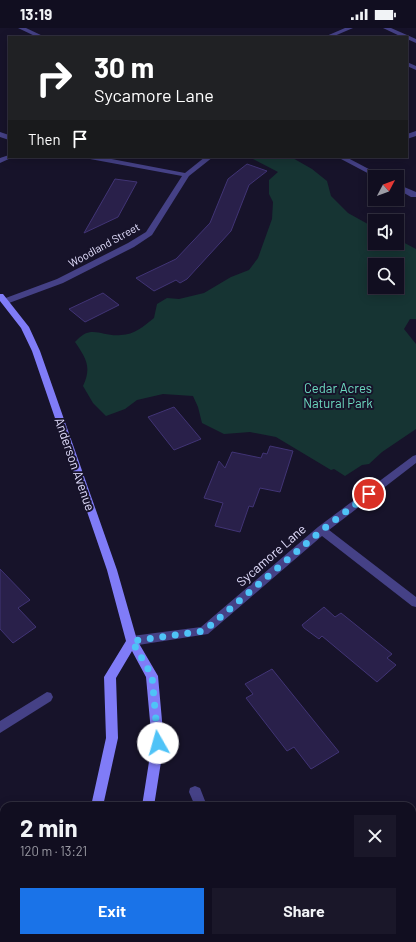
<!DOCTYPE html>
<meta charset="utf-8">
<style>
body{margin:0;font-family:Barlow,sans-serif;background:#1a1729;color:#f1f3f6;height:100vh;display:flex;flex-direction:column;font-size:15px;white-space:nowrap}
*{box-sizing:border-box;margin:0}
p{font-size:13px;color:#9c9ca5}
.icon{flex:none;width:22px;height:22px;fill:none;stroke:currentColor;stroke-width:2;stroke-linecap:round;stroke-linejoin:round}
.map{position:relative;flex:1;overflow:hidden}
.side{position:absolute;left:0px;top:774px;width:416px;height:140px;display:flex;flex-direction:column;background:#110e20;border-radius:12px 12px 0 0;box-shadow:0 2px 10px #0003,0 0 0 1px #302e3e}
.side>*{flex:none}
.guide{position:absolute;left:8px;top:8px;width:400px;height:122px;border-radius:0px;box-shadow:0 2px 10px #0003,0 0 0 1px #302e3e;background:#202124;color:#fff;overflow:hidden}
.needle{width:26px;rotate:49deg}
.tools{position:absolute;left:368px;top:142px;display:grid;gap:8px}
.tools a{display:grid;place-items:center;width:36px;height:36px;border-radius:0px;background:#110e20;box-shadow:0 2px 10px #0003,0 0 0 1px #302e3e;font-size:20px}
.pin{position:absolute;display:grid;place-items:center;width:34px;height:34px;color:#fff;margin:-17px;border:2px solid #fff;border-radius:50%;box-shadow:0 1px 4px #0007}
.me{position:absolute;width:44px;margin:-22px;rotate:353deg;stroke-linejoin:round;filter:drop-shadow(0 0 3px #0008)}
.turn{display:flex;align-items:center;gap:14px;height:84px;padding:0 20px;font-size:18px}
.turn .icon{width:52px;height:52px;stroke-width:2.5}
.turn b{display:block;font-size:28px;line-height:34px}
.then{display:flex;align-items:center;height:38px;padding:0 20px;background:#0003;gap:8px;font-size:15px}
.round{display:grid;place-items:center;flex:none;width:42px;height:42px;border-radius:0px;background:#1a1729}
.overview{display:flex;align-items:center;justify-content:space-between;height:68px;padding:0 20px}
h1{font-size:24px;font-weight:700;line-height:30px}
.button{display:flex;gap:8px;margin-top:auto;padding:8px 20px}
.button a{flex:1;height:46px;border-radius:0px;background:#1a73e8;color:#fff;font-size:16px;font-weight:700;line-height:46px;text-align:center}
.button a+a{background:#1a1729;color:#f1f3f6}
.status{display:flex;justify-content:space-between;align-items:center;height:28px;padding:0 20px;background:#110e20;direction:ltr}
.status svg{height:11px;fill:currentColor}
.map>svg:first-child{display:block}
.green{fill:#163433;fill-rule:evenodd}
.building{fill:#29204a;stroke:#413475}
.lines{fill:none;stroke-linecap:round;stroke-linejoin:round}
.service{fill:#454186;fill-rule:evenodd}
.minor{fill:#454186;fill-rule:evenodd}
.tertiary{fill:#454186;fill-rule:evenodd}
.secondary{fill:#807cf7;fill-rule:evenodd}
.route{stroke:#4fc3f7;stroke-width:7;stroke-dasharray:0 12.6}
.labels{text-anchor:middle;stroke-width:4;stroke-linejoin:round;paint-order:stroke}
.far-street-label{font-size:11px;fill:#e2defd;stroke:#17132a}
.park-label{font-size:13px;fill:#6ddac0;stroke:#17132a}
.street-label{font-size:13px;fill:#e2defd;stroke:#17132a}
</style>
<div class="status"><b>13:19</b><svg viewBox="0 0 49 12"><path d="M0 12V9h3v3zM5 12V6h3v6zM10 12V3h3v9zM15 12V0h3v12zM26 1h20v11H26zM47 4h2v5h-2z"/></svg></div>
<div class="map">
<svg width="416" height="914" viewBox="0 0 416 914">
<rect width="100%" height="100%" fill="#17132a"/>
<path class="green" d="M249,129H291L312,141L327,153L331,168L348,185L375,200V215H397V211L416,221V291H410L404,301L416,316V401L382,424L369,436L362,437L345,448L334,441L331,442L276,409L250,404L224,406L202,395L198,379L193,368L163,366L137,372L125,381L106,388L93,375L83,358C92,339 86,330 75,314C91,295 101,309 121,307C134,307 144,298 154,290L157,276L167,270L179,271L204,265L231,249L249,242L258,230L272,191L273,174L269,166V152L278,144ZM375,237H397V259H375Z"/>
<path class="building" d="M247,136L267,143L249,157L231,203L187,251L180,255L176,252L154,263L136,250L176,231L210,195L228,151Z
M115,151L137,154L118,189L84,205Z
M103,265L119,277L85,294L69,281Z
M174,379L201,411L174,422L148,389Z
M270,418L293,423L280,464L260,460L253,479L249,478L240,504L215,498L223,475L204,470L219,433L225,440L232,424L261,430L263,425L267,426Z
M0,541L30,572L18,580L36,599L13,615L0,601Z
M324,579L335,589L341,585L392,626L387,630L396,637L377,654L322,608L319,611L304,600L302,597Z
M272,641L339,724L311,741L294,719L287,723L246,670L253,666L245,656Z"/>
<g class="lines">
<path class="service" d="M345,0H353L332,9H324Z
M407,34L416,38V42L407,38Z
M416,103V108L407,111V106Z
M340,129H346L384,149H375L341,131Z
M397,156L416,164V169H411L397,161Z
M195,758L200,760L207,778H195L189,764L190,760Z
M241,910H255L257,914H243Z"/>
<path class="minor" d="M18,0H26L45,9H37Z
M0,104L9,107V112L0,109Z
M9,127V129H13L11,130L0,135V130Z
M86,129H101L185,145L205,129H213L189,148L152,207L134,219L63,255L9,275H3L2,273L3,271L57,251L128,215L146,204L182,148L90,131Z
M416,427V435L329,502L416,569V579L412,578L322,508L208,606L132,618L128,616L126,613L128,610L132,608L201,599L318,499L413,428Z
M47,664L51,665L53,669L51,673L0,705V693Z"/>
<path class="tertiary" d="M383,0H391L416,11V15L407,11V9H402Z"/>
<path class="secondary" d="M0,266H3L29,299L40,323L117,542L137,612L158,648L164,715L154,778H142L152,715L146,649L132,623L116,650L118,710L103,778H91L106,710L104,649L126,613L107,542L32,323L21,300L0,273Z
M55,910H69L68,914H54Z
M111,910H125L123,914H109Z"/>
</g>
<g class="lines">
<path class="route" d="M158,715L152,648L132,613L204,603L322,502L369,466"/>
</g>
<g class="labels">
<g class="far-street-label">
<text transform="translate(104 217) rotate(-29)" y="4">Woodland Street</text>
</g>
<g class="park-label">
<text x="338" y="365">Cedar Acres<tspan x="338" dy="15">Natural Park</tspan></text>
</g>
<g class="street-label">
<text transform="translate(75 436) rotate(71)" y="5">Anderson Avenue</text>
<text transform="translate(271 527) rotate(-41)" y="5">Sycamore Lane</text>
</g>
</g>
</svg>
<div class="tools">
<a><svg class="needle" viewBox="-14 -14 28 28"><path d="M0-13l5 13h-10z" fill="#e53935"/><path d="M0 13l5-13h-10z" fill="#9c9ca5"/></svg></a>
<a><svg class="icon" aria-label="sound" viewBox="0 0 24 24"><path d="M4 9h4l5-4v14l-5-4H4zM17 9q2 3 0 6"/></svg></a>
<a><svg class="icon" aria-label="search" viewBox="0 0 24 24"><circle cx="10" cy="10" r="6"/><path d="M15 15l6 6"/></svg></a>
</div>
<div class="pin" style="left:369px;top:466px;background:#d93025"><svg class="icon" aria-label="arrive" viewBox="0 0 24 24"><path d="M6 21V4h12l-3 4 3 4H6"/></svg></div>
<svg class="me" style="left:158px;top:715px" viewBox="-20 -20 40 40"><circle r="19" fill="#fff"/><path d="M0-13L10 11 0 6-10 11z" fill="#4fc3f7"/></svg>
<div class="guide">
<div class="turn"><svg class="icon" aria-label="right" viewBox="0 0 24 24"><path d="M7 20v-9h11M14 6l5 5-5 5"/></svg><div><b>30 m</b>Sycamore Lane</div></div>
<div class="then">Then<svg class="icon" aria-label="arrive" viewBox="0 0 24 24"><path d="M6 21V4h12l-3 4 3 4H6"/></svg></div>
</div>
<section class="side">
<div class="overview"><div><h1>2 min</h1><p>120 m · 13:21</p></div><a class="round"><svg class="icon" aria-label="close" viewBox="0 0 24 24"><path d="M6 6l12 12M18 6L6 18"/></svg></a></div>
<div class="button"><a>Exit</a><a>Share</a></div>
</section>
</div>
